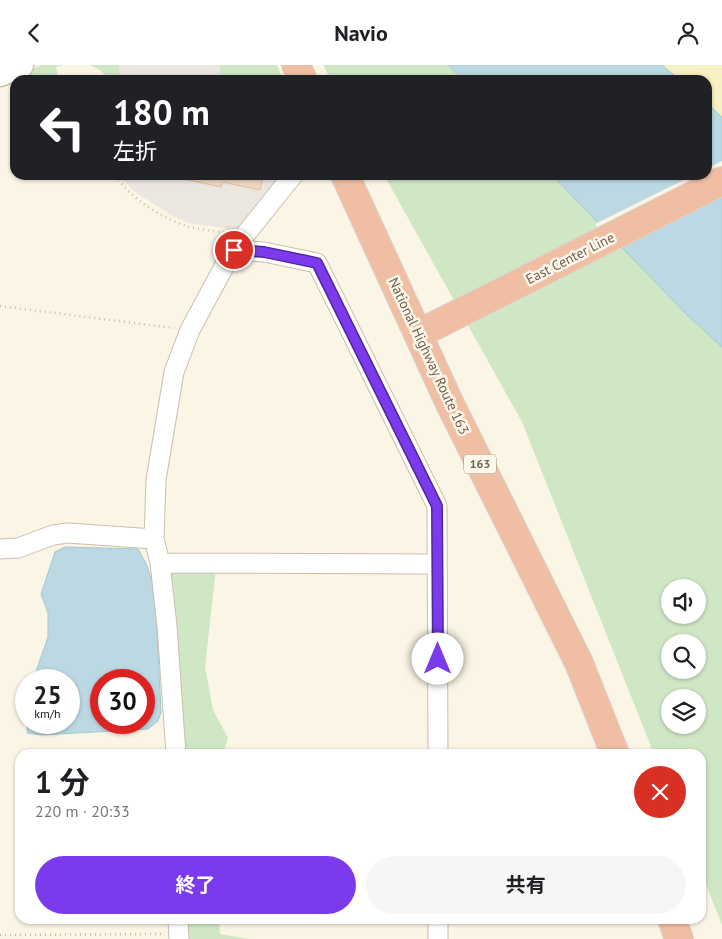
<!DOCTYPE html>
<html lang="ja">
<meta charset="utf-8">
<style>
body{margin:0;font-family:"PT Sans","Noto Sans JP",sans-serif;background:#f6f6f6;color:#202124;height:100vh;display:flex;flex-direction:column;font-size:19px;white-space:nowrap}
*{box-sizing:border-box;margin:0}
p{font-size:16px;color:#757577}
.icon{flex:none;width:28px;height:28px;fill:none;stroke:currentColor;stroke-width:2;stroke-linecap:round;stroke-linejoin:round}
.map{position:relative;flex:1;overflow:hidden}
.sheet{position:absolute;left:15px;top:684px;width:691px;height:175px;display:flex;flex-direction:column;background:#fff;border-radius:15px;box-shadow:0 1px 4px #0004}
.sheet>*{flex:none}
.banner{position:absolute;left:10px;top:10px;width:702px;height:105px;border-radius:15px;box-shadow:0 1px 4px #0004;background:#202124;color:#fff;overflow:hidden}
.tools{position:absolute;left:661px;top:514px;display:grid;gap:10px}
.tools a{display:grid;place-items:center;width:45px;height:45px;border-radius:50%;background:#fff;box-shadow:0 1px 4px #0004;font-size:25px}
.speed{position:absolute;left:15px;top:604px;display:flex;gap:10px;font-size:25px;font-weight:700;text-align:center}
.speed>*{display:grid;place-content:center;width:65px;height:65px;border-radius:50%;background:#fff;box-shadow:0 1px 4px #0004;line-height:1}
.speed small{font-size:12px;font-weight:400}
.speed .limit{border:8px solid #d22;background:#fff;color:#111}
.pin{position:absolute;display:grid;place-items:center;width:42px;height:42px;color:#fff;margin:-21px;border:2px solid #fff;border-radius:50%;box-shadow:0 1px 5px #0007}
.me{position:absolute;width:55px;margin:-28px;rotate:0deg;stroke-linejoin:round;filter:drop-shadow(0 0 4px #0008)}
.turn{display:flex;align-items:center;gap:18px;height:105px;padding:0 20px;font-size:22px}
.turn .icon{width:65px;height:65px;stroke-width:2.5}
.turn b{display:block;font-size:35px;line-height:42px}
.round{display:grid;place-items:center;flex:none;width:52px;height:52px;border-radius:26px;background:#f6f6f6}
.headline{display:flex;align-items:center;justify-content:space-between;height:85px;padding:0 20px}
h1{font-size:30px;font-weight:700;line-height:38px}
.action{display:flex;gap:10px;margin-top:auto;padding:10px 20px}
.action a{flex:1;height:58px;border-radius:30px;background:#7c3aed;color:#fff;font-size:20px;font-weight:700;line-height:58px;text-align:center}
.action a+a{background:#f6f6f6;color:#202124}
header{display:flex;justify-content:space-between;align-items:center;height:65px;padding:0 20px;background:#fff;font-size:22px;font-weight:700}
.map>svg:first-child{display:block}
.industrial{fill:#ebe6e0}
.green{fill:#d0e7c6;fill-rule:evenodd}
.sand{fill:#f8f1c3}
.water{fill:#bcd9e3;stroke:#a3c8d4;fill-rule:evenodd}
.pier{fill:#fbf5e6}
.building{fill:#eed7c0;stroke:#dfbfa1}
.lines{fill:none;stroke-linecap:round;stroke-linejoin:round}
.street-casing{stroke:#ccbdad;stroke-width:21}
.secondary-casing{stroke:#cebeab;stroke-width:29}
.highway-casing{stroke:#dad5d1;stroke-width:30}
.path{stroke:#d3baa3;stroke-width:2.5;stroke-dasharray:1 4;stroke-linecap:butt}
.street{stroke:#fff;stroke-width:19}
.secondary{stroke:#fff;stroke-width:26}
.highway{stroke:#f0bea2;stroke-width:28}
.route-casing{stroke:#51269a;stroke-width:12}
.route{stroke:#7c3aed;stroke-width:9}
.labels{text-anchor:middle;stroke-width:5;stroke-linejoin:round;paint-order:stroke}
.shield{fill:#fef8ec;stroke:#9c8c7d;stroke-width:1}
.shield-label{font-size:12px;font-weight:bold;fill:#725e4d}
.street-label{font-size:14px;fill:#725e4d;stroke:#fef8ec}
</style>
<header><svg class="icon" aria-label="back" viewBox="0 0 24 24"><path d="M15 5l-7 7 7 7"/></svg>Navio<svg class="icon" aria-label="person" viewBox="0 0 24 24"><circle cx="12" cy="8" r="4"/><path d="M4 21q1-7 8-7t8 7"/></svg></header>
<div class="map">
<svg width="722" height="874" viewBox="0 0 722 874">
<rect width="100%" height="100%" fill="#fbf5e6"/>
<path class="industrial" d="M119,0H220L219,15H120Z
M120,110H281L264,138L237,170L227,163L188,158L173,151L132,125Z"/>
<path class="green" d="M41,0H64L56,2L59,15H20L13,12Z
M90,0H119L120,15H110L101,6Z
M220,0H277L283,15H219Z
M323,0H448L463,15H331Z
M384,110H552L687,250L722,282V860L701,807V689H654L522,357ZM670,522H698V550H670ZM670,578H698V605H670ZM670,632H698V660H670Z
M216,504L205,602L213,645L228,673L223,689H181L170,507Z
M182,854H219L220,869L249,874H183Z"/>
<path class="sand" d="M662,0H722V52L708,39V15H680Z"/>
<path class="water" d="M448,0H662L680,15H463Z
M708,39L722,52V282L687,250L552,110H708Z
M65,482L138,484L146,498L155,525L161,647L158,656L148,664L42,670L27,668L28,658H69V615H33L48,572V548L41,529L55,487ZM101,615H144V658H101Z"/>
<path class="pier" d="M722,96V129L618,183L595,159L694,110H708V103Z"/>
<path class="building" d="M165,110H264L260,125L222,117L221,122Z"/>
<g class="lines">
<defs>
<path id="street" d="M233,185L264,187L317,198L437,441L438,689
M0,484L18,483L53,470L68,468L154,474
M160,498L437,499
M176,689L167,561L160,498L154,474L156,415L174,307L190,265L233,185L293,110
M178,854L179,874
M438,854V874"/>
<path id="secondary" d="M0,8L20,0"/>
<path id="highway" d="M296,0L303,15
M345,110L450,339L579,598L615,689
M418,269L722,116
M672,854L679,874"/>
</defs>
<use href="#street" class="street-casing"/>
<use href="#secondary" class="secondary-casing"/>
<use href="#highway" class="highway-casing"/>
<path class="path" d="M117,110C125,131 165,154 186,161C198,165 213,165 225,168
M0,241L174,263
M0,870L163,869"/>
<use href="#street" class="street"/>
<use href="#secondary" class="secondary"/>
<use href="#highway" class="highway"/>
</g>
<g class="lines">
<defs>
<path id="route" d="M234,185L264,187L317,198L437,441L438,594"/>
</defs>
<use href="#route" class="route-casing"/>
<use href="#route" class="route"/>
</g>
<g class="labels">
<rect class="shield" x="464" y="389.5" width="32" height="19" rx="4"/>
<g class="shield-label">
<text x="480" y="403">163</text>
</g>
<g class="street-label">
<text transform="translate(570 193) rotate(-27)" y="5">East Center Line</text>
<text transform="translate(429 291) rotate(65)" y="5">National Highway Route 163</text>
</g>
</g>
</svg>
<div class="tools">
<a><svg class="icon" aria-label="sound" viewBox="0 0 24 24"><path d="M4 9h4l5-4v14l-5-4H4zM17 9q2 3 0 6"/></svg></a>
<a><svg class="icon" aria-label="search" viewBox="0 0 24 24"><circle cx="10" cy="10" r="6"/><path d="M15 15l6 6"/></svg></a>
<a><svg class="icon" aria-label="layers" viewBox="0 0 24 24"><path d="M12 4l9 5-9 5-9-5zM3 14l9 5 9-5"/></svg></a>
</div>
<div class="speed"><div>25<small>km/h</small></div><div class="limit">30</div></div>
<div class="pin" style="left:234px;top:185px;background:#d93025"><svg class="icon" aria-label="arrive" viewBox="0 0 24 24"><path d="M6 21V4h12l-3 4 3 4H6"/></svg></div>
<svg class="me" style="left:438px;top:594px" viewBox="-20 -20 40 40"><circle r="19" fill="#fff"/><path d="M0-13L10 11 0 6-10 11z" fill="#7c3aed"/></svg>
<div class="banner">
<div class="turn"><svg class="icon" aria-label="left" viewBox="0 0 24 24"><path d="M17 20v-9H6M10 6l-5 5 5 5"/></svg><div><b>180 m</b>左折</div></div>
</div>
<section class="sheet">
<div class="headline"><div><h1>1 分</h1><p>220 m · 20:33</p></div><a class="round" style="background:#d93025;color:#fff"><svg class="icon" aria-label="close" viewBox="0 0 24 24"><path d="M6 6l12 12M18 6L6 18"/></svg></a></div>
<div class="action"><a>終了</a><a>共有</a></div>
</section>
</div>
